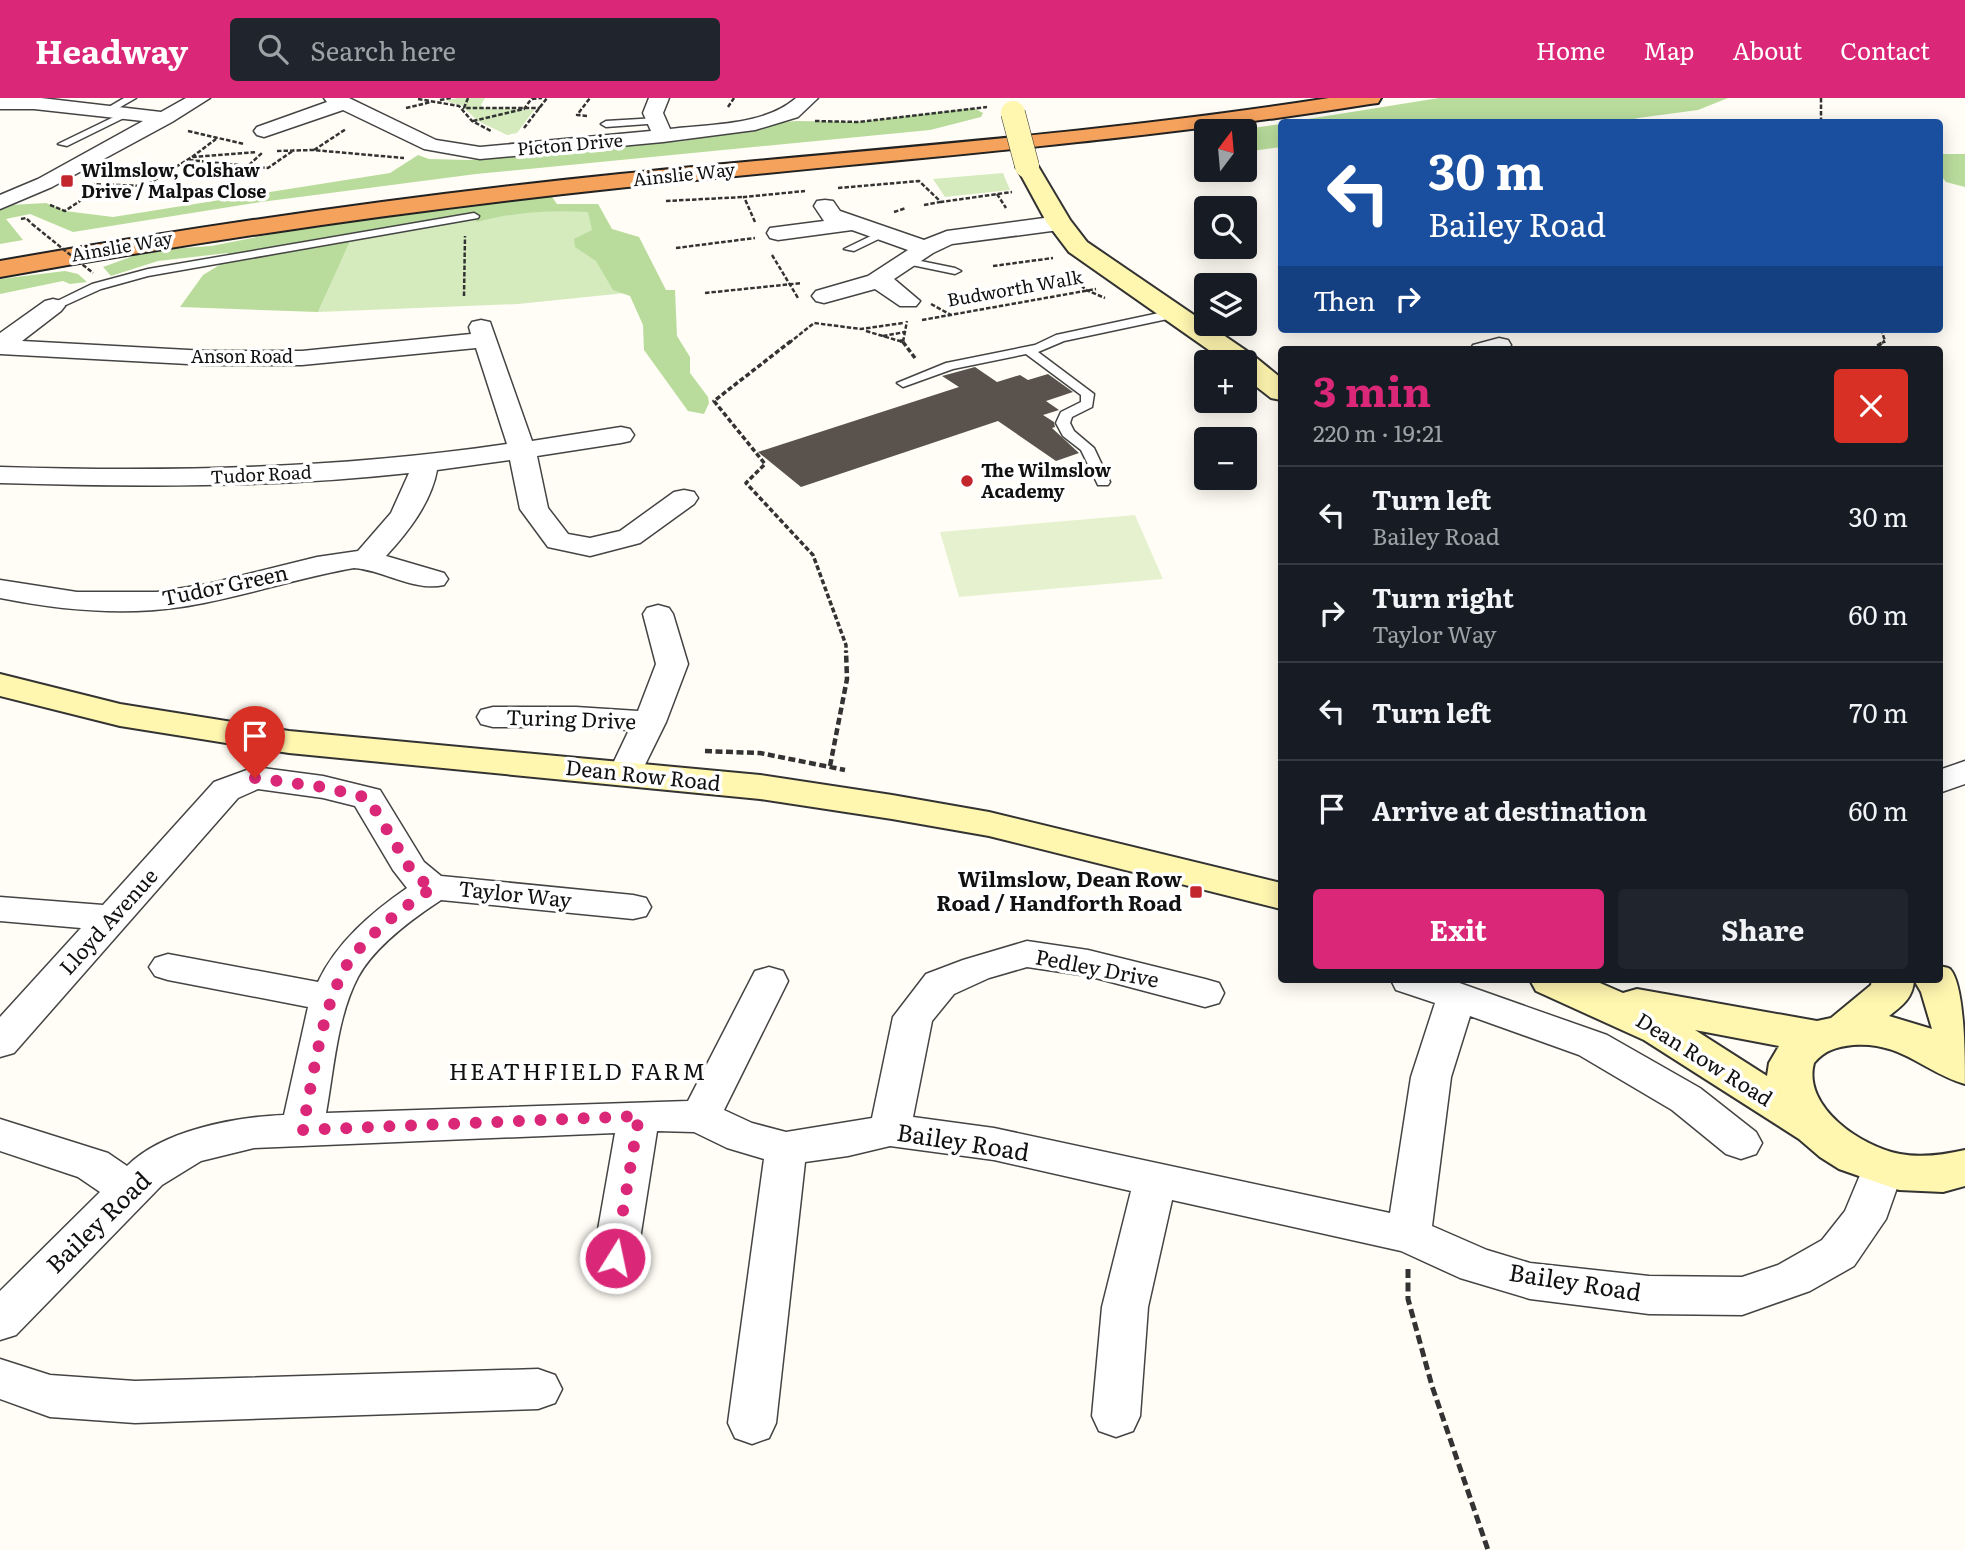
<!DOCTYPE html>
<meta charset="utf-8">
<style>
body{margin:0;font-family:Literata,serif;background:#20242c;color:#f1f3f6;height:100vh;display:flex;flex-direction:column;font-size:26px;white-space:nowrap}
*{box-sizing:border-box;margin:0}
p{font-size:23px;color:#9ea1a6}
.icon{flex:none;width:38px;height:38px;fill:none;stroke:currentColor;stroke-width:2;stroke-linecap:round;stroke-linejoin:round}
.map{position:relative;flex:1;overflow:hidden}
.sheet{position:absolute;left:1278px;top:248px;width:665px;height:637px;display:flex;flex-direction:column;background:#171b24;border-radius:7px;box-shadow:0 4px 18px #0003}
.sheet>*{flex:none}
.top-card{position:absolute;left:1278px;top:21px;width:665px;height:214px;border-radius:7px;box-shadow:0 4px 18px #0003;background:#1a4fa0;color:#fff;overflow:hidden}
.needle{width:46px;rotate:16deg}
.tools{position:absolute;left:1194px;top:21px;display:grid;gap:14px}
.tools a{display:grid;place-items:center;width:63px;height:63px;border-radius:7px;background:#171b24;box-shadow:0 4px 18px #0003;font-size:35px}
.pin{position:absolute;display:grid;place-items:center;width:60px;height:60px;color:#fff;margin:-72px -30px;border-radius:50% 50% 50% 0;rotate:-45deg;box-shadow:0 0 7px #0007}
.pin .icon{rotate:45deg}
.me{position:absolute;width:77px;margin:-38px;rotate:10deg;stroke-linejoin:round;filter:drop-shadow(0 0 5px #0008)}
.turn{display:flex;align-items:center;gap:24px;height:147px;padding:0 35px;font-size:32px}
.turn .icon{width:91px;height:91px;stroke-width:2.5}
.turn b{display:block;font-size:49px;line-height:60px}
.then{display:flex;align-items:center;height:66px;padding:0 35px;background:#0003;gap:14px;font-size:26px}
.round{display:grid;place-items:center;flex:none;width:74px;height:74px;border-radius:7px;background:#20242c}
.summary{display:flex;align-items:center;justify-content:space-between;height:119px;padding:0 35px}
h1{font-size:42px;font-weight:700;line-height:52px;color:#db2777}
.cta{display:flex;gap:14px;margin-top:auto;padding:14px 35px}
.cta a{flex:1;height:80px;border-radius:7px;background:#db2777;color:#fff;font-size:28px;font-weight:700;line-height:80px;text-align:center}
.cta a+a{background:#20242c;color:#f1f3f6}
ul{padding:0;list-style:none}
li{display:flex;align-items:center;gap:21px;height:98px;padding:0 35px;border-top:2px solid #363941}
li div{flex:1}
li b{display:block;font-size:26px}
li em{font-style:normal}
header{display:flex;align-items:center;gap:42px;box-sizing:border-box;height:98px;padding:0 35px;background:#db2777;color:#fff}
header strong{font-size:33px}
nav{display:flex;gap:38px;margin-inline-start:auto;font-size:24px}
.search{width:490px;height:63px;background:#20242c;display:flex;align-items:center;gap:18px;box-sizing:border-box;padding:0 24px;border-radius:7px;color:#9ea1a6;font-size:26px}
.map>svg:first-child{display:block}
.green{fill:#d5ebbd}
.forest{fill:#b9dc9c}
.pitch{fill:#e6f2cf}
.building{fill:#5a524d}
.lines{fill:none;stroke-linecap:round;stroke-linejoin:round}
.lane-casing{stroke:#444;stroke-width:3}
.street-casing{stroke:#444;stroke-width:3}
.secondary-casing{stroke:#333;stroke-width:4}
.highway-casing{stroke:#222;stroke-width:4}
.path-far3{stroke:#333;stroke-width:2.5;stroke-dasharray:4.5 2;stroke-linecap:butt}
.path-far2{stroke:#333;stroke-width:3.5;stroke-dasharray:5 2.5;stroke-linecap:butt}
.path-far1{stroke:#333;stroke-width:4.5;stroke-dasharray:7 3.5;stroke-linecap:butt}
.path{stroke:#333;stroke-width:5;stroke-dasharray:9 4.5;stroke-linecap:butt}
.lane{fill:#fff;fill-rule:evenodd}
.street{fill:#fff;fill-rule:evenodd}
.secondary{fill:#fff6b0;fill-rule:evenodd}
.highway{fill:#f5a25d;fill-rule:evenodd}
.secondary-bridge-casing{stroke:#333;stroke-width:25;stroke-linecap:butt}
.path-bridge{stroke:#333;stroke-width:2.5;stroke-dasharray:4.5 2;stroke-linecap:butt}
.secondary-bridge{stroke:#fff6b0;stroke-width:24}
.route{stroke:#db2777;stroke-width:12;stroke-dasharray:0 21.6}
.poi-dot{fill:#c4262e;stroke:#fff;stroke-width:2.5}
.labels{text-anchor:middle;stroke-width:7;stroke-linejoin:round;paint-order:stroke}
.far-street-label{font-size:18px;fill:#111;stroke:#fff}
.far-poi-label{font-size:18px;font-weight:bold;fill:#111;stroke:#fff;text-anchor:start}
.street-label{font-size:21px;fill:#111;stroke:#fff}
.poi-label{font-size:21px;font-weight:bold;fill:#111;stroke:#fff;text-anchor:end}
.neighbourhood-label{font-size:23px;letter-spacing:2px;fill:#111;stroke:#fff}
.near-street-label{font-size:24px;fill:#111;stroke:#fff}
</style>
<header>
<strong>Headway</strong>
<div class="search"><svg class="icon" aria-label="search" viewBox="0 0 24 24"><circle cx="10" cy="10" r="6"/><path d="M15 15l6 6"/></svg>Search here</div>
<nav><a>Home</a><a>Map</a><a>About</a><a>Contact</a></nav>
</header>
<div class="map">
<svg width="1965" height="1452" viewBox="0 0 1965 1452">
<rect width="100%" height="100%" fill="#fffdf5"/>
<path class="green" d="M457,0H485L481,7L483,10L534,12L517,35L507,37L478,23L461,7L445,3Z
M1003,75L1010,92L945,99L933,81Z
M598,106L645,193L518,206L318,214L352,136L474,118Z"/>
<path class="forest" d="M1439,0H1728L1698,12L1638,20L1624,24H1289Z
M974,10L983,15L981,19L930,32L476,76L261,104L73,134L30,116L6,121L23,142L0,146V112L10,107L46,105L65,113L113,119L390,75L418,57L429,61L469,62L684,43L755,26L797,23L859,24Z
M1281,26V49L1244,54V33H1232Z
M1939,56H1965V89L1946,84L1939,75Z
M542,96L552,99L557,106H598L612,131L639,139L666,192H675L677,238L690,259V275L708,299L709,305L704,316L688,313L644,252L643,227L630,198L613,192L596,163L575,149L574,141L592,132L588,114C550,112 514,114 477,124L473,119L353,136L318,214L180,209L203,177L226,163L228,155L158,163L111,178L103,169L136,157L169,151L211,148L328,125Z
M65,173L78,176L87,184L70,186L63,183L0,196V181Z"/>
<path class="pitch" d="M1135,417L1163,481L959,499L940,434Z"/>
<path class="building" d="M975,269L997,284L1020,277L1028,282L1048,276L1073,294L1046,303L1059,312L1043,317L1054,324L1055,329L1052,330L1079,355L1056,363L998,323L801,389L758,354L959,289L942,278Z"/>
<g class="lines">
<defs>
<path id="lane" d="M124,0H136L110,15L102,13Z
M124,14L132,16L67,48L58,46Z
M657,20L662,23L661,25L606,29L601,26L606,23Z
M474,115L479,118L478,120L148,178L101,191L57,211L47,208L92,186L148,171Z
M879,134L889,136L854,153L844,151Z
M906,160L955,170L961,173L955,176L902,165V161Z
M1173,212L1177,213V219L1064,243L1038,254L1094,296L1092,309L1072,319L1070,325L1074,333L1094,350L1110,384L1108,387H1098L1081,352L1063,338L1056,325L1061,314L1081,304V297L1026,256L953,271L903,289L897,285L946,265L1035,247L1056,237Z"/>
<path id="street" d="M0,0H41L161,14L186,0H210L172,24L52,89L0,111V97L38,81L143,23L34,11H0Z
M324,0H349L436,42L480,49L651,33L643,15L649,0H669L663,15L670,31C710,26 764,28 796,0H818L798,19L755,32L663,44L480,61L424,51L343,12L264,39L257,37L254,33L257,29L327,4Z
M825,102L833,103L840,113L924,142L947,133L1059,118L1067,120L1070,125L1067,130L1059,132L952,146L933,155L894,181L920,203L916,208H900L875,191L824,205L816,203L812,198L816,193L868,178L908,152L852,132L778,142L770,140L767,135L770,130L824,123L814,108L817,103Z
M53,201L61,203L65,208L61,213L22,243L207,253H302L471,236L469,229L472,224L481,222L490,224L532,343L621,329L630,331L634,337L630,343L621,345L537,358L548,410L568,436L590,440L620,433L674,394L684,392L694,394L698,400L694,406L640,445L590,458L548,449L520,411L510,362L437,372C431,405 408,434 386,458L444,475L448,481L444,487C415,494 383,472 354,470C296,480 240,500 181,509C121,518 60,512 0,500V482L77,494H157L208,486L317,459L358,453L391,415L409,375C273,390 137,389 0,385V369C170,374 338,371 507,346L476,250L302,267H207L0,256V235L45,203Z
M1499,240L1508,242L1511,247L1508,252H1470L1473,247Z
M658,507L669,510L673,516L688,566L666,624L637,683L625,687L613,683L608,676L629,632L576,629H493L481,626L477,619L481,612L493,609H576L638,613L656,566L643,516L647,510Z
M1965,663V686L1939,695V672Z
M255,669L323,678L380,692L424,764L441,778L633,797L646,800L651,809L646,818L633,821L441,802C412,821 375,848 358,879C337,919 334,971 326,1015L688,1003L755,873L769,869L783,873L788,883L724,1012L752,1025L786,1034L872,1020L893,919L926,876L963,862L1027,843L1088,852L1205,881L1219,885L1224,895L1219,905L1205,909L1088,878L1027,869L989,880L954,896L932,923L913,1019L994,1030L1390,1115L1411,979L1435,905L1396,892L1391,882H1451L1607,937L1700,990L1756,1034L1762,1045L1756,1056L1741,1061L1726,1056L1672,1012L1579,957L1470,918L1451,979L1432,1128L1487,1152L1530,1165L1649,1178L1742,1179L1778,1167L1822,1142L1845,1113L1868,1058L1883,1053L1898,1058L1904,1070L1886,1121L1854,1168L1810,1193L1742,1217L1649,1216L1530,1201L1460,1180L1401,1153L1172,1102L1148,1209L1140,1318L1133,1333L1116,1339L1099,1333L1092,1318L1102,1209L1131,1093L994,1062L890,1048L848,1058L805,1064L776,1325L769,1340L752,1346L735,1340L728,1325L764,1061L727,1050L694,1034L657,1033L637,1160L631,1173L615,1178L599,1173L593,1160L615,1035L254,1050L201,1063L162,1087L16,1237L0,1242V1193L100,1094L78,1079L0,1053V1021L108,1055L127,1068C163,1032 235,1019 284,1017L308,909L168,882L155,878L149,869L155,860L168,856L318,884C337,844 371,815 407,790L393,772L355,708L323,700L258,691L238,700L14,955L0,959V919L81,830L0,823V799L103,807L214,684Z
M0,1261L50,1277L135,1283L538,1271L555,1277L562,1291L555,1305L538,1311L135,1325L50,1319L0,1301Z"/>
<path id="secondary" d="M1027,61L1035,63L1070,122L1087,144L1254,258L1281,280V302L1271,300L1244,279V264H1226L1069,154L1047,125L1016,68L1019,63Z
M0,576L120,606L289,633L760,677L892,697L989,714L1281,785V811L989,738L892,721L760,701L289,655L120,628L0,598Z
M1939,868C1943,869 1947,869 1950,871C1965,887 1965,960 1965,986C1924,974 1901,943 1853,947C1836,949 1825,952 1814,965C1802,1009 1862,1049 1900,1056C1922,1060 1943,1057 1965,1052V1088L1943,1094L1899,1092L1839,1071L1820,1059L1799,1041L1644,942L1536,893L1530,882H1593L1623,895L1637,891L1817,923L1831,920L1871,887L1872,882H1939ZM1914,882L1921,894L1932,931L1889,918C1902,908 1913,900 1914,882ZM1695,932L1779,948L1769,965L1767,978Z"/>
<path id="highway" d="M1329,0H1381L1378,5L1370,6C1121,46 869,63 618,90C411,112 205,142 0,179V163C206,127 412,97 620,76C856,52 1094,37 1329,0Z"/>
</defs>
<use href="#lane" class="lane-casing"/>
<use href="#street" class="street-casing"/>
<use href="#secondary" class="secondary-casing"/>
<use href="#highway" class="highway-casing"/>
<path class="path-far3" d="M468,0L464,10H540
M1821,0V24
M418,1L459,8L472,23L491,33
M532,1L542,0
M440,2L451,0
M728,9L734,0
M406,10L431,4
M587,18L577,17L590,0
M473,23L524,11L532,0
M815,23L859,24L987,9
M524,30L547,0
M188,33L244,46
M314,52L346,31
M277,53L313,52L404,60
M192,59L216,41
M189,62L268,70L294,52
M249,67L263,54
M90,86L145,88L192,59L257,54
M838,90L919,83L941,104L1012,94
M997,96L1006,110
M666,103L744,99
M50,107L65,113L102,88
M924,107L940,104
M894,114L906,110
M21,121L26,120L32,126
M755,124L744,99L805,93
M676,150L755,140
M772,157L798,200
M993,168L1053,160
M1067,174L1086,192L1105,200
M705,195L802,185
M464,198L465,138
M931,206L951,217
M922,222L1096,191
M1881,231L1885,243L1882,245
M866,233L903,244L907,223
M883,238L905,234
M789,245L814,225L861,231L903,225"/>
<path class="path-far2" d="M791,243L714,303L765,366L746,385L813,457L846,547V555
M900,243H903
M903,244L915,260
M1871,252L1885,243"/>
<path class="path-far1" d="M705,653L760,655L845,672
M830,668L847,581L846,553"/>
<path class="path" d="M1408,1171V1201L1432,1288L1488,1452"/>
<use href="#lane" class="lane"/>
<use href="#street" class="street"/>
<use href="#secondary" class="secondary"/>
<use href="#highway" class="highway"/>
<defs>
<path id="secondary-bridge" d="M1013,15L1027,68"/>
</defs>
<use href="#secondary-bridge" class="secondary-bridge-casing"/>
<path class="path-bridge" d="M32,126L93,175"/>
<use href="#secondary-bridge" class="secondary-bridge"/>
</g>
<g class="lines">
<path class="route" d="M255,680L323,689L368,700L411,772L420,782L434,789C407,806 358,844 344,872C319,920 314,980 302,1032L639,1018L615,1160"/>
</g>
<g class="poi-dot">
<rect x="60" y="76" width="14" height="14" rx="3.5"/>
<circle cx="967" cy="383" r="7"/>
<rect x="1189" y="787" width="14" height="14" rx="3.5"/>
</g>
<g class="labels">
<g class="far-street-label">
<text transform="translate(570 47) rotate(-5)" y="6">Picton Drive</text>
<text transform="translate(684 77) rotate(-6)" y="6">Ainslie Way</text>
<text transform="translate(122 149) rotate(-10)" y="6">Ainslie Way</text>
<text transform="translate(1015 191) rotate(-10)" y="6">Budworth Walk</text>
<text x="242" y="265">Anson Road</text>
<text transform="translate(261 377) rotate(-3)" y="6">Tudor Road</text>
</g>
<g class="far-poi-label">
<text x="81" y="79">Wilmslow, Colshaw<tspan x="81" dy="21">Drive / Malpas Close</tspan></text>
<text x="981" y="379">The Wilmslow<tspan x="981" dy="21">Academy</tspan></text>
</g>
<g class="street-label">
<text transform="translate(225 488) rotate(-12)" y="7">Tudor Green</text>
<text transform="translate(571 622) rotate(2)" y="7">Turing Drive</text>
<text transform="translate(643 678) rotate(6)" y="7">Dean Row Road</text>
<text transform="translate(515 797) rotate(6)" y="7">Taylor Way</text>
<text transform="translate(109 824) rotate(-48)" y="7">Lloyd Avenue</text>
<text transform="translate(1097 871) rotate(11)" y="7">Pedley Drive</text>
<text transform="translate(1704 962) rotate(32)" y="7">Dean Row Road</text>
</g>
<g class="poi-label">
<text x="1182" y="789">Wilmslow, Dean Row<tspan x="1182" dy="24">Road / Handforth Road</tspan></text>
</g>
<g class="neighbourhood-label">
<text x="578" y="982">HEATHFIELD FARM</text>
</g>
<g class="near-street-label">
<text transform="translate(963 1045) rotate(9)" y="8">Bailey Road</text>
<text transform="translate(99 1125) rotate(-44)" y="8">Bailey Road</text>
<text transform="translate(1575 1185) rotate(9)" y="8">Bailey Road</text>
</g>
</g>
</svg>
<div class="tools">
<a><svg class="needle" viewBox="-14 -14 28 28"><path d="M0-13l5 13h-10z" fill="#e53935"/><path d="M0 13l5-13h-10z" fill="#9ea1a6"/></svg></a>
<a><svg class="icon" aria-label="search" viewBox="0 0 24 24"><circle cx="10" cy="10" r="6"/><path d="M15 15l6 6"/></svg></a>
<a><svg class="icon" aria-label="layers" viewBox="0 0 24 24"><path d="M12 4l9 5-9 5-9-5zM3 14l9 5 9-5"/></svg></a>
<a>+</a>
<a>−</a>
</div>
<div class="pin" style="left:255px;top:680px;background:#d93025"><svg class="icon" aria-label="arrive" viewBox="0 0 24 24"><path d="M6 21V4h12l-3 4 3 4H6"/></svg></div>
<svg class="me" style="left:615px;top:1160px" viewBox="-20 -20 40 40"><circle r="17" fill="#db2777" stroke="#fff" stroke-width="3"/><path d="M0-11L8 9 0 5-8 9z" fill="#fff"/></svg>
<div class="top-card">
<div class="turn"><svg class="icon" aria-label="left" viewBox="0 0 24 24"><path d="M17 20v-9H6M10 6l-5 5 5 5"/></svg><div><b>30 m</b>Bailey Road</div></div>
<div class="then">Then<svg class="icon" aria-label="right" viewBox="0 0 24 24"><path d="M7 20v-9h11M14 6l5 5-5 5"/></svg></div>
</div>
<section class="sheet">
<div class="summary"><div><h1>3 min</h1><p>220 m · 19:21</p></div><a class="round" style="background:#d93025;color:#fff"><svg class="icon" aria-label="close" viewBox="0 0 24 24"><path d="M6 6l12 12M18 6L6 18"/></svg></a></div>
<ul>
<li><svg class="icon" aria-label="left" viewBox="0 0 24 24"><path d="M17 20v-9H6M10 6l-5 5 5 5"/></svg><div><b>Turn left</b><p>Bailey Road</p></div><em>30 m</em></li>
<li><svg class="icon" aria-label="right" viewBox="0 0 24 24"><path d="M7 20v-9h11M14 6l5 5-5 5"/></svg><div><b>Turn right</b><p>Taylor Way</p></div><em>60 m</em></li>
<li><svg class="icon" aria-label="left" viewBox="0 0 24 24"><path d="M17 20v-9H6M10 6l-5 5 5 5"/></svg><div><b>Turn left</b></div><em>70 m</em></li>
<li><svg class="icon" aria-label="arrive" viewBox="0 0 24 24"><path d="M6 21V4h12l-3 4 3 4H6"/></svg><div><b>Arrive at destination</b></div><em>60 m</em></li>
</ul>
<div class="cta"><a>Exit</a><a>Share</a></div>
</section>
</div>
